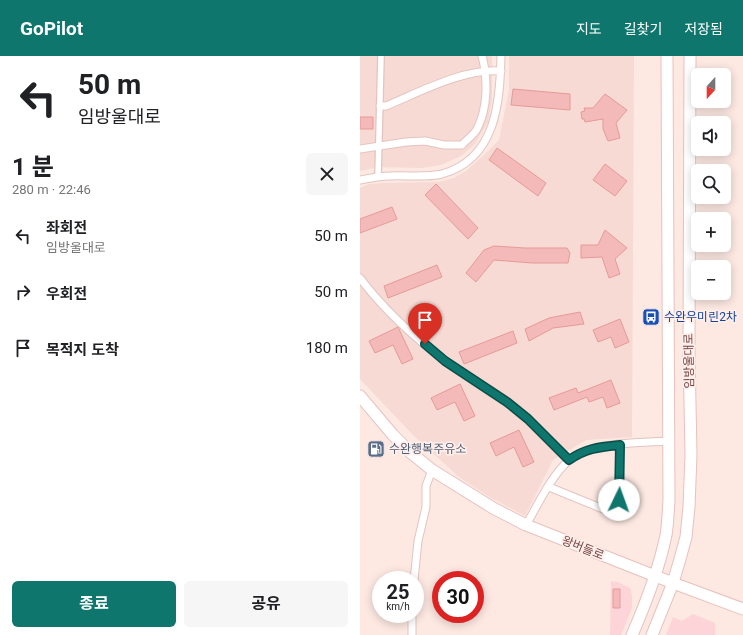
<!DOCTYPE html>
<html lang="ko">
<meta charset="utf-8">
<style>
body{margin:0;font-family:Roboto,"Noto Sans KR",sans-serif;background:#f6f6f6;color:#202124;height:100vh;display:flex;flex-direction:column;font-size:15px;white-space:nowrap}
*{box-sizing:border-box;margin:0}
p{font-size:13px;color:#757577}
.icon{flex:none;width:22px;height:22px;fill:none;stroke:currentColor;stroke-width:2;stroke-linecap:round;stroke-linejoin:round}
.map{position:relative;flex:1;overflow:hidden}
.drawer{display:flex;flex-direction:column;background:#fff;width:360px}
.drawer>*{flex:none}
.hud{background:#fff;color:#202124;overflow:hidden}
.needle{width:26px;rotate:201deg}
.tools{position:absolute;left:331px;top:12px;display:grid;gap:8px}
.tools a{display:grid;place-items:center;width:40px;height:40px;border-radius:6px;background:#fff;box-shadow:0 2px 10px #0003;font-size:20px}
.speed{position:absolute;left:12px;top:515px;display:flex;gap:8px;font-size:20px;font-weight:700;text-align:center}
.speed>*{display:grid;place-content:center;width:52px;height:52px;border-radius:50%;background:#fff;box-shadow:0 2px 10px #0003;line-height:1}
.speed small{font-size:10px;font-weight:400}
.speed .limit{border:6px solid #d22;background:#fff;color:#111}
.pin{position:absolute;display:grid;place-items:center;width:34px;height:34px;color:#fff;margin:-41px -17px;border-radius:50% 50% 50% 0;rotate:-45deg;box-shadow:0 0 4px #0007}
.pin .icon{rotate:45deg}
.me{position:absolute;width:44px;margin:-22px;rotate:3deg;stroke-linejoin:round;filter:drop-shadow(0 0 3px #0008)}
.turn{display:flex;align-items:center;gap:14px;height:84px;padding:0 12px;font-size:18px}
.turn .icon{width:52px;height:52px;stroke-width:2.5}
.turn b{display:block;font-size:28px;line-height:34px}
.round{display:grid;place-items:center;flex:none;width:42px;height:42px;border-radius:6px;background:#f6f6f6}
.summary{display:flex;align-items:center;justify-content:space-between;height:68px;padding:0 12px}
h1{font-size:24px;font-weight:700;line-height:30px}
.action{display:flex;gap:8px;margin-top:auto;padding:8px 12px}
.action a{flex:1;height:46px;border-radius:6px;background:#0f766e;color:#fff;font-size:16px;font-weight:700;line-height:46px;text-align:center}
.action a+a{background:#f6f6f6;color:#202124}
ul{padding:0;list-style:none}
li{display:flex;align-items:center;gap:12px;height:56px;padding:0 12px}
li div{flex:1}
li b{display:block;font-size:15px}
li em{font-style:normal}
header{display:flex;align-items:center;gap:24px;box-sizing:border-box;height:56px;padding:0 20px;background:#0f766e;color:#fff}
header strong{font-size:19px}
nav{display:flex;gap:22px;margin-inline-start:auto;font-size:14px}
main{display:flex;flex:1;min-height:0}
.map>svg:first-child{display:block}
.residential{fill:#f6dad3}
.commercial{fill:#fdd5d8}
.building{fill:#f3bab9;stroke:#e69a99}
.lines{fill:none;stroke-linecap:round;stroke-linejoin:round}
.pedestrian-casing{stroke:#e3c4c0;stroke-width:8}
.minor-casing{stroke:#e3c4c0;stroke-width:9}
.secondary-casing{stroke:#e8c1bd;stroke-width:13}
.pedestrian{stroke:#fff;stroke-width:5.5}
.minor{stroke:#fff;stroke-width:7}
.secondary{stroke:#fff;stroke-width:11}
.route-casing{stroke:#0a4d48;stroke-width:10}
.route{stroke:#0f766e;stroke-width:7}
.labels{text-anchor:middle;stroke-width:3.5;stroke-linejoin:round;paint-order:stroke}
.transit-label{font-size:12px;fill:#164399;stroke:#ffeee9;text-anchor:start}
.street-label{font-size:12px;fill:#754848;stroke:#ffeee9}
.service-label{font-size:12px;fill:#4e5e75;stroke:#ffeee9;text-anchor:start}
</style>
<header>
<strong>GoPilot</strong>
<nav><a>지도</a><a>길찾기</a><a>저장됨</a></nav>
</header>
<main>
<section class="drawer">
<div class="hud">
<div class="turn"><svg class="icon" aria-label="left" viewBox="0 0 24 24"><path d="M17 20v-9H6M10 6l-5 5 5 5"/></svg><div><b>50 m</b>임방울대로</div></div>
</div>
<div class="summary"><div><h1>1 분</h1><p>280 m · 22:46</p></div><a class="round"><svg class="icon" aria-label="close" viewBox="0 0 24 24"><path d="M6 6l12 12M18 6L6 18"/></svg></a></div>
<ul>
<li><svg class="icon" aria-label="left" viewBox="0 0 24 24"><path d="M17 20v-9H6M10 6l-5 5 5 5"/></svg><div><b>좌회전</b><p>임방울대로</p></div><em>50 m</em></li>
<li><svg class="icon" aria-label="right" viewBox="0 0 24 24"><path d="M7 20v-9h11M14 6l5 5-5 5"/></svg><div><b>우회전</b></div><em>50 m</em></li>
<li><svg class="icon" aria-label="arrive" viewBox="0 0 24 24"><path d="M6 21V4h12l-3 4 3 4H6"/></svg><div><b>목적지 도착</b></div><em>180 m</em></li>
</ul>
<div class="action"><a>종료</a><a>공유</a></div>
</section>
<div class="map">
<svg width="383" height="579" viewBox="0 0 383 579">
<rect width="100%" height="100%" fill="#fde8e2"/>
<path class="residential" d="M0,0H132V44L128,66L115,88L101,100L81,109L61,112L18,111L0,115Z
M149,0H274L272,381L226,384L193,404L165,460L128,440L99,421L53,379L0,323V132L9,128L24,127L78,126L94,122L106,115L124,99L139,84L149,34Z"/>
<path class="commercial" d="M251,525L258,526L270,532L272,539V552L261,579H250Z
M333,558L355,567V579H306L313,561L322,565Z"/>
<path class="building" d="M153,33L210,38V54L151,49Z
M245,38L267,54L256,67L260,82L248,85L243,73V63L225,66L224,63H222L221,56L225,55L224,52H233Z
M0,61H13V73H0Z
M137,92L186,127L178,140L129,104Z
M245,108L267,125L255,140L233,124Z
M76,128L118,172L108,183L65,139Z
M32,151L37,163L0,177V163Z
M245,174L267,192L255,203L260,218L249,222L242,201L221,202V189H238Z
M134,190L165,192H207L210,197L208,207H172L134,204L116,226L106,217L124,194Z
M77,209L82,221L28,242L24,230Z
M220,256L224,268L193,272L169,285L165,273L189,262Z
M260,263L269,286L255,292L251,281L238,286L233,274Z
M38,271L53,303L42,308L33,289L15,297L9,285Z
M153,275L157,287L104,308L99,296Z
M251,324L260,347L247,352L243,341L229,346L227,341L194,354L189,342L216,332L218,337Z
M100,328L115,360L104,365L95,346L77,354L71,342Z
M159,374L174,406L163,411L154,391L136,400L130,387Z
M253,533H260V552H253Z"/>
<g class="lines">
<defs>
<path id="pedestrian" d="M18,121L21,0"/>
<path id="minor" d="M20,50H26C60,36 104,12 141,15
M0,93L46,86L65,85L84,89H102C106,84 114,79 117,73C128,52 128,22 122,0
M0,124C10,122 20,120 30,120C47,119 65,122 82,118C136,103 140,47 141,0
M0,222C24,254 54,281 85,305C106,320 129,332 149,347C171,364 189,384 209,404
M189,431L243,453C252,453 258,449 260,440V389
M166,469C179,447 190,422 208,405C227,386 281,387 308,385
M54,524L58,485L66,451V430L72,414
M52,579V558"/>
<path id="secondary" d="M0,340L33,379L50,396L72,414L133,452L166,469L313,527L383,553
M272,579C286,547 299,513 306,479C308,468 308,456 309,445L307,0
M292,579L313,527L320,503L326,481L329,451L331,399L329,296L330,0"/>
</defs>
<use href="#pedestrian" class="pedestrian-casing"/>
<use href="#minor" class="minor-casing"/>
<use href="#secondary" class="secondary-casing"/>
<use href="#pedestrian" class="pedestrian"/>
<use href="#minor" class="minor"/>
<use href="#secondary" class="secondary"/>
</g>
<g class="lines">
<defs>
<path id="route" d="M65,288L85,305L147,346L168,363L209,404C226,392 240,391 260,389L259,444"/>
</defs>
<use href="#route" class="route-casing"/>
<use href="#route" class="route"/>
</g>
<defs>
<symbol id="bus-square" viewBox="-11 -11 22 22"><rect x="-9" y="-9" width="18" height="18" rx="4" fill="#1a4fb4" stroke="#ffeee9"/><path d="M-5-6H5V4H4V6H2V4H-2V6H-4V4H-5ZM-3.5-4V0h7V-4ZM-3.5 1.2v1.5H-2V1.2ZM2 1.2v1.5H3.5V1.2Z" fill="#fff"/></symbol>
<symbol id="fuel-square" viewBox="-11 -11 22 22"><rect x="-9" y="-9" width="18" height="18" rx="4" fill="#5c6f8a" stroke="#ffeee9"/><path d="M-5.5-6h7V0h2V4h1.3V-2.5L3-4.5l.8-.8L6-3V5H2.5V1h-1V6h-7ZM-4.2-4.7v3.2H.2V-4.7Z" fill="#fff"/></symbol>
</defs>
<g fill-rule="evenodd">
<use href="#bus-square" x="281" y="251" width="20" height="20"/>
<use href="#fuel-square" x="6" y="383" width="20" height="20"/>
</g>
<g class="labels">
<g class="transit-label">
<text x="304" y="265">수완우미린2차</text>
</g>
<g class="street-label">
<text transform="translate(329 305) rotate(-91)" y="4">임방울대로</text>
<text transform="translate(223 492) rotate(22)" y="4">왕버들로</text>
</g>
<g class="service-label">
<text x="29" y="397">수완행복주유소</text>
</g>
</g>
</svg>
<div class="tools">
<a><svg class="needle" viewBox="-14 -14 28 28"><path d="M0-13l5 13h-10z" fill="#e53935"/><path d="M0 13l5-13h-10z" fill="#757577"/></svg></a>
<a><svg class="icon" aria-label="sound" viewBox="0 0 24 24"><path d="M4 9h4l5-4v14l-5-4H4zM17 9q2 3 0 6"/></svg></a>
<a><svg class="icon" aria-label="search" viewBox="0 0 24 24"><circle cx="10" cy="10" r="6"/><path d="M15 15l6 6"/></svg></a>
<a>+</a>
<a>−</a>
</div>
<div class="speed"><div>25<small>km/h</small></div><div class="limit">30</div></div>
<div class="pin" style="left:65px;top:288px;background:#d93025"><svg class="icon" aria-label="arrive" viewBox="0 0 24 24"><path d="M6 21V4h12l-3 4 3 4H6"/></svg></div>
<svg class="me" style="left:259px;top:444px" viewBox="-20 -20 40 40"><circle r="19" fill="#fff"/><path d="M0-13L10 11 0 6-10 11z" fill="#0f766e"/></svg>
</div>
</main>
